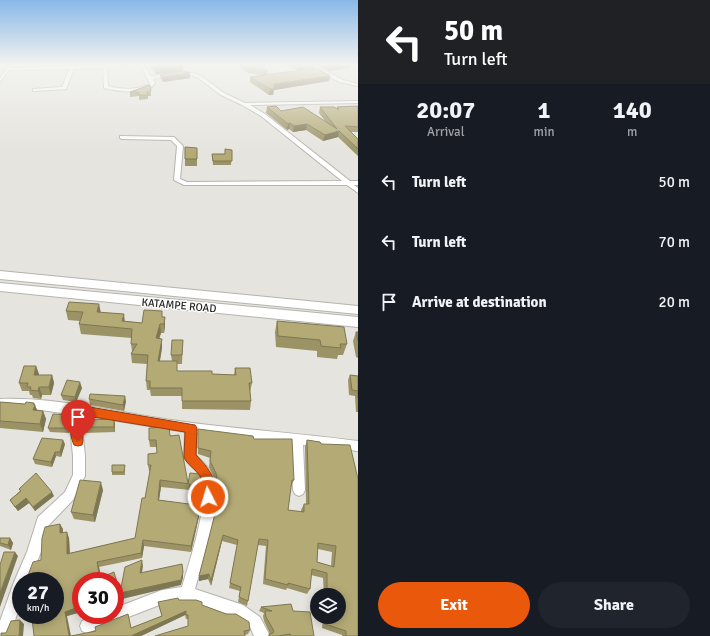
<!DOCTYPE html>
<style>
body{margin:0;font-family:Signika,sans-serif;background:#20242c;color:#f1f3f6;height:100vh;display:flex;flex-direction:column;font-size:15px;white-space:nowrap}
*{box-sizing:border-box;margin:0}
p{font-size:13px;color:#9ea1a6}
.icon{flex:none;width:22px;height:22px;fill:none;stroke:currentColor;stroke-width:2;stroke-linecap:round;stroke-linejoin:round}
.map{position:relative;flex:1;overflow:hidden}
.panel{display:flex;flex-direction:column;background:#171b24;width:352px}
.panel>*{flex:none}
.banner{background:#202124;color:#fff;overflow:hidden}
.tools{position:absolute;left:310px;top:588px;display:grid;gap:8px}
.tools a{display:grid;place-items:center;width:36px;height:36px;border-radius:50%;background:#171b24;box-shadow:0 2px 10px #0003;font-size:20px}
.speed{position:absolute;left:12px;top:572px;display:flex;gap:8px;font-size:20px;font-weight:700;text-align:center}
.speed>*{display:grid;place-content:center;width:52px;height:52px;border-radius:50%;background:#171b24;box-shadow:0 2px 10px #0003;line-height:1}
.speed small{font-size:10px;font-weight:400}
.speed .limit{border:6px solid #d22;background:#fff;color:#111}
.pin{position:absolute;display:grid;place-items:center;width:34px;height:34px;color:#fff;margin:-41px -17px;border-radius:50% 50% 50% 0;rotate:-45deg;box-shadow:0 0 4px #0007}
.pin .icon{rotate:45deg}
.me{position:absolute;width:44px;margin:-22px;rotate:355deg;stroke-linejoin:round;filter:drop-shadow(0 0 3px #0008)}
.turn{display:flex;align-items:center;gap:14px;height:84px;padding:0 20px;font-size:18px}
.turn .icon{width:52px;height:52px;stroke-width:2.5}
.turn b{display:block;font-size:28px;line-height:34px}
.eta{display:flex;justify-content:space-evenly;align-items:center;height:68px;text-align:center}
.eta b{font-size:24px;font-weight:800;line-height:28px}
.primary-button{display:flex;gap:8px;margin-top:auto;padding:8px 20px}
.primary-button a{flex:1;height:46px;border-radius:24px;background:#ea580c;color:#fff;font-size:16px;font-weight:800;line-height:46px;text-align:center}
.primary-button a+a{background:#20242c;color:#f1f3f6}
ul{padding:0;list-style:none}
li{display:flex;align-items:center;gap:12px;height:60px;padding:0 20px}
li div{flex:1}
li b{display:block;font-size:15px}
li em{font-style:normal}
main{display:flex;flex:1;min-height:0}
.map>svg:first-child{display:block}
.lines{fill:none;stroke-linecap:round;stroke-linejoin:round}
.street-casing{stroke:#b4b3ad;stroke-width:2}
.secondary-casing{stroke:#b4b3ad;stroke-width:2}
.street{fill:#fff;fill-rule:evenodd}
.secondary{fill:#fff;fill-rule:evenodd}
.wall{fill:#9b9265;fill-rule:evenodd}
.shaded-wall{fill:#7e7753}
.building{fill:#b4aa76;stroke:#7e7753;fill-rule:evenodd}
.route{fill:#ea580c;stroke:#983908}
.labels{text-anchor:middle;stroke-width:3;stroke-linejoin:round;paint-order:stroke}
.street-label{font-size:11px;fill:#1f1f1c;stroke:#fff}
</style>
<main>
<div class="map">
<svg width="358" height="636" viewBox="0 0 358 636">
<rect width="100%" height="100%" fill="#e5e4de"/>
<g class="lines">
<defs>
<path id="street" d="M9,64H13L11,68L127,64L107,68L108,86C122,90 137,90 150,84L140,64H144L151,76L178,72L193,73L201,76L224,93L245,103L358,101V103L250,105L265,114L350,181H358V185H354L358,188V193L347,185H184L174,180L177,146L171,140L122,139L120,138V136L174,137L183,146L180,179L187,182L342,181L261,116L242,105L221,95L198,78L191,75L182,74L153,79L155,83C148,96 116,91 104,88L103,68L74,69L66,89L35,91H33V89L62,87L69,69L9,70L0,82V78Z
M308,64H313L343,80L358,84V86L339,82L320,72L313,73V71L317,70Z
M0,399C55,397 117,412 171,420C233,429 296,433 358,441V451L303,445L305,490L303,494L299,496L295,494L293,490L291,444L196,433V455C203,462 211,469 214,480C221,509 203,560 195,589L243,605L260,617L270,636H254L250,627L234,616L187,600L162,604L87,633L82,631L80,626L82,621L96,615H115V608L162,590L182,587C189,563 210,501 201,479C198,470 188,465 184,457L185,432L87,416L82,426L85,456V476L73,500L48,526L41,552L29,581H21V602L10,636H0V621L14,582L27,552L38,517L65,492L73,475V456L70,426L76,415L27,408L0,407Z"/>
<path id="secondary" d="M0,271L358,306V314L0,279Z
M0,283L358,317V327L0,291Z"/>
</defs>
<use href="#street" class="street-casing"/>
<use href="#secondary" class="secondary-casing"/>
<use href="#street" class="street"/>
<use href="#secondary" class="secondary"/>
</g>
<path class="wall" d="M150,64H183V71L156,74L150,67Z
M238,64H264L263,67H261L268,71L267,75L298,71L286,64H314L313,69L330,76L329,81L274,90L273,95H269L250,82V77L263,75L248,73L238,66Z
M317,64H350V68L328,71Z
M190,73V78L163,82L161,79L160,75Z
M150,85L151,96H148V99L139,100V96L130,97V92Z
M358,106V132H351L358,139V156L338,137L323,141L306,130L293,132L289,129L287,130L266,113L267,107L325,121L319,113L320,107L337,108V107Z
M185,147L197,159V166H185Z
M232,150L231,165H213L212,154H225Z
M66,311L100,312L125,321L142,323L162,311V317H165V326L164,333H161L159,339L162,348L160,361H172L171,355L183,340L182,364H177V371L212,374L234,375L235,368L252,383L250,392L251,401L250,410L182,409V396H151L150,390H147L146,381L147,364L132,363L131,354L132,351L131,344L132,338L81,334L79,324L80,321L68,320Z
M277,321L347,344L343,355H338L337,359L317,357V351L276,347L275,332Z
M356,332H358V358L356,357L353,341Z
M36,366L39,375H52L54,383L51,395H42L41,399L33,398L32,395H30L29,391H22L19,383Z
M350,375L358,376V412H356L355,396L349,395L348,380Z
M82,388L76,402L63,400L61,395Z
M89,399L126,401L124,411L90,405Z
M0,402L25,404L34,403L37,410L43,411L46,419L43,432L0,428Z
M68,415L70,420L69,433L50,432L48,428Z
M90,417L91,420L115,424V432L84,433L83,427Z
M198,429L254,439L294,480L291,486L288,510L301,512V510L304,504H306L305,447L307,440L320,442L358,636H342V635L322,628L323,617H339V595H324L323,578L311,575L310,589L307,594L287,588L286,590L263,584L266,546L258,545L248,601L247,606L238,602L240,591L229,588L237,545L222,541L211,586L208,579L199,581V576L215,516L217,492L215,480L209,467L210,458L198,454ZM318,549L332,552L331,566L317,562Z
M170,436L188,483L190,473L199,516L191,552L144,546L142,558L99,567L101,578L122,604L81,581V612L67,616L46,617L35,616V615H55L41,560L63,529V533L69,538L70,553L135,538L145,498L150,471H149L148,465L157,453V447H150L149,440ZM161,487L190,490L189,504L159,500Z
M65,444L61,457L56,456L52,467L35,464L33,459Z
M125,468V475H112V472Z
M19,489L54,496L35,511L29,503L18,511L10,500L20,491Z
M103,490L95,522L74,519L71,512Z
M0,538H10L13,543L11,550L0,546Z
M21,595V614H19L16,610Z
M179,600L202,605L250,630L248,634L245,635L188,626V619H186L185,615L141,636L96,631L128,614L131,628L162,616L159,607L158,602Z
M261,607L293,611L314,636H268L269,634H270L264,621L263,616L264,613L259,611Z"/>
<path class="shaded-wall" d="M255,64H264L263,67L255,68Z
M314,64L313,69L298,71L299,66Z
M341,64H350V68L328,71L329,66Z
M183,65V71L156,74V68Z
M190,73V78L163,82V77Z
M330,76L329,81L274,90L273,95H269L270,89L274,84Z
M290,123L289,129L287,130L288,124Z
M307,124L306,130L293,132L294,126Z
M339,131L338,137L323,141L325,135Z
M99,304L101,313L97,312Z
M124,314L125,323L122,321Z
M165,317V326L164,333V324Z
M160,324L161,333L156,348V338Z
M162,339V348L158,370V361Z
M36,366L39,374L36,383L34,375Z
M52,375L54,383L51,395L49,387Z
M80,382L82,388L76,402L75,397Z
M39,387L42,395L41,399L38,391Z
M125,396L126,401L124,411L123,405Z
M34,403L35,405L38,413L33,410Z
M43,411L46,419L43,432L40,424Z
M68,415L70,420L69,433L68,428Z
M114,419L115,424V432L114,427Z
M63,440L65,444L61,457L60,452Z
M55,452L56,456L52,467L51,462Z
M160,480L161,487L158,506V500Z
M101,482L103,490L95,522L93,515Z
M202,483L199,516L191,552V546Z
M52,492L54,496L35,511L33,507Z
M26,498L29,503L18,511L15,507Z
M60,524L63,529V539L60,533Z
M67,532L69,538L70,559L67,554Z
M223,535L222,541L211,586V581Z
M10,538L13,543L11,550L8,545Z
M143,540L144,546L142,558L141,553Z
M15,552L18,556L0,607V593Z
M142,560L143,566L141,579L140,573Z
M97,562L99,567L102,581L100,578Z
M183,572V578L181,585L122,599L120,593Z
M209,574L208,579L199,581V576Z
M116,577L122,604L115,606V601Z
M81,606V612L67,616L71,636H69L65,612Z
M186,611L185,615L141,636H131Z
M20,620L24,624L23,636H19Z"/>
<path class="building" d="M153,64H183V65L156,68Z
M242,64H256L268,71L249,69Z
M295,64H313L299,66Z
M327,64H341L329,66Z
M317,68L330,76L274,84V89H270L250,77Z
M182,71L190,73L163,77L160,75Z
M150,85L151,91L147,92L148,95H139L138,92H130Z
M276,106L281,111L303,107L337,129L320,107H334L339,110L337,107L358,106V127L345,126L358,139V149L339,131L325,135L307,124L294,126L290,123L288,124L267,107Z
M185,147L197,148V159H185Z
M225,149L232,150V161H213L212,154H225Z
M69,302L99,304L97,312L124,314L122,321L142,323L144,310L162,311V317H165L164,324H160L156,338L162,339L158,361H177V371H212V374L236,375L235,368H250L252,383H249L251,401H182V388H150V381H146L148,355L131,354L137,344H131L132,329L79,324L83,312L66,311Z
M277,321L344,327L347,344H340L341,348L321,346L320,340L278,336Z
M356,332H358V341Z
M172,340H183L182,355H171Z
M24,366H36L34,375H52L49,387H39L38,391L30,390L31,387H27L28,383H19Z
M350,375L358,376V398V391L352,390Z
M67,380L80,382L75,397L61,395Z
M90,394L125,396L123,405L89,399Z
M0,402L25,404L26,402L34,403L33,404L35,405L33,410L43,411L40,424L0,421Z
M53,414L68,415V428H48Z
M84,417H90L89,420L114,419V427H83L82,421Z
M169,427L170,436L179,435L188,483L190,473L200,474L202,483L200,510L191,546L143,540L141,553L97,562L100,578L114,572L121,599L115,601V581H81V606L65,612L69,636H34L32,618L55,615V581H28L27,578L33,562L41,560L42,538L45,527L60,524V533L67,532V554L135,538L142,498H145L151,465H148V454L157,453L156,440H149V428ZM160,480L190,484L189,504L158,500Z
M198,429L253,436L254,439H292L294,480H292L288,510L304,512V504H309L307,440L320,442L321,444L350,445L358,479V636H346V631L325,624L326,617H339V595H327V573L312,569L310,589L288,583V585L265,579L268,540L259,539L248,601L239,597L241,587L230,583L238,540L223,535L211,581L209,574L199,576L215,514L218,485L216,473L210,461L211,451L198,448ZM318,543L336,546L334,567L317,562Z
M42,438L63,440L60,452H55L51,462L33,459Z
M112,465H125L124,472H112Z
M36,473L52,492L33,507L26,498L15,507L10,500L21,491L19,489Z
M80,480L101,482L93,515L71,512Z
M0,538H10L8,545L0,543Z
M4,552H15L0,593V565Z
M142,560L140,573L182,564L183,572L181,580L120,593L125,567Z
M19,594L21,595V611L16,610Z
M178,598L179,600H196L202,602V605L226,614H236L249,622L250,630L244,631L245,636H155L188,626V615H186V611L131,636H71L96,631L95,627L128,614L131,628L162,616L158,602Z
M291,604L293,611L310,612L314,636H291L290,634L278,636H270L269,634L273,633L274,631L266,617L265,611H272L261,607Z
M20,620L19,636H1V633H6L11,621Z"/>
<linearGradient id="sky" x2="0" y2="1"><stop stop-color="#89b8e8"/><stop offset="0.42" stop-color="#f3f3f0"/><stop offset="1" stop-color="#f3f3f0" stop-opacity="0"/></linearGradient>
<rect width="358" height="153" fill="url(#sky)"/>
<path class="route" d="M84,406L195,425L197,428L196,455C208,467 221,483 213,502L208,503L204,502C201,493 204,484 200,476C196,469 187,465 184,457L185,432L87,416L82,427L83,441L82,445L78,446L74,445C67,430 73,420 80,408Z"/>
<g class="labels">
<g class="street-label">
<text transform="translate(179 305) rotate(5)" y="4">KATAMPE ROAD</text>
</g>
</g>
</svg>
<div class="tools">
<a><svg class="icon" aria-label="layers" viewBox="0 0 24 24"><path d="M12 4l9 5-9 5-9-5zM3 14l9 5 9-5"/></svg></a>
</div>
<div class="speed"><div>27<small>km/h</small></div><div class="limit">30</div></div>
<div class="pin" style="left:78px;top:441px;background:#d93025"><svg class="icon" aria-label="arrive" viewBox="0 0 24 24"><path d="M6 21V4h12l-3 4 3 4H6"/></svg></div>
<svg class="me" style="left:208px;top:497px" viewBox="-20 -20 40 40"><circle r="17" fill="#ea580c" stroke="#fff" stroke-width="3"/><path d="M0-11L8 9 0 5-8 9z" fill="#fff"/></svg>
</div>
<section class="panel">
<div class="banner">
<div class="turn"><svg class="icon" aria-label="left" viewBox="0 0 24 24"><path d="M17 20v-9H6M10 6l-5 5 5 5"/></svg><div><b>50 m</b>Turn left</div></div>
</div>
<div class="eta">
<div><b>20:07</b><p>Arrival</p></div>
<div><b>1</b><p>min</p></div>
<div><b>140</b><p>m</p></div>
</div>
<ul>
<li><svg class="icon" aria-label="left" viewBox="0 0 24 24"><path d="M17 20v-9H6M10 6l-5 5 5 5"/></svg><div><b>Turn left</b></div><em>50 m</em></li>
<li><svg class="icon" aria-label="left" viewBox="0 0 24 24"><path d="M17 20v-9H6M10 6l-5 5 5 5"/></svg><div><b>Turn left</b></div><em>70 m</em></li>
<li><svg class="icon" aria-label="arrive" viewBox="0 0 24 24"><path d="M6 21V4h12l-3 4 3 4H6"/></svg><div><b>Arrive at destination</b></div><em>20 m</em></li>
</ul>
<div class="primary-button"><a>Exit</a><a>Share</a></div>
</section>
</main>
